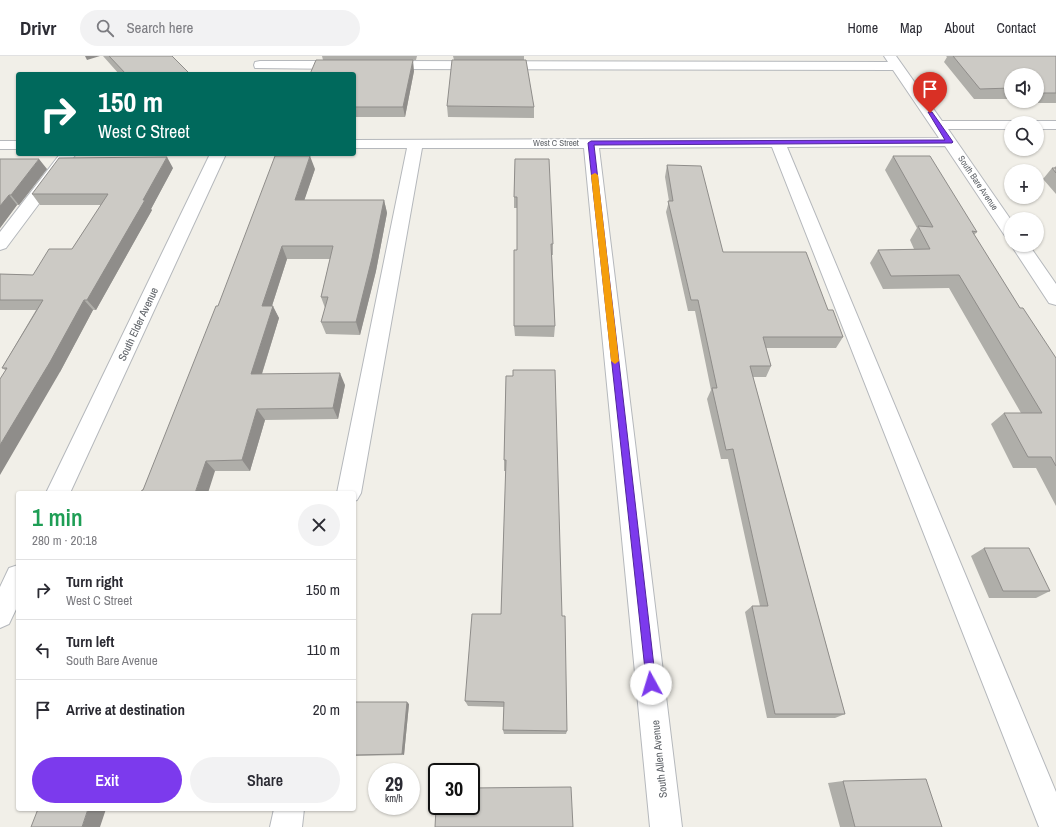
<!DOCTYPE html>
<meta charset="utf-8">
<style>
body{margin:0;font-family:"Archivo Narrow",sans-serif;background:#f2f2f3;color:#2b2b33;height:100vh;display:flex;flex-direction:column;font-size:15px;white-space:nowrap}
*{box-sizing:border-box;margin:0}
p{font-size:13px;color:#7c7c81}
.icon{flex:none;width:22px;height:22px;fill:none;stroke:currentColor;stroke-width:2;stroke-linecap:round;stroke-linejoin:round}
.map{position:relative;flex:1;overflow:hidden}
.details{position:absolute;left:16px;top:435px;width:340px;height:320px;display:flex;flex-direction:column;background:#fff;border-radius:4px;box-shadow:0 1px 3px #0004}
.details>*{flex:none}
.hud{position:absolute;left:16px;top:16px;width:340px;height:84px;border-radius:4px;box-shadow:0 1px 3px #0004;background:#00695c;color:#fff;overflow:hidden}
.tools{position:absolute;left:1004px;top:12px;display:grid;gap:8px}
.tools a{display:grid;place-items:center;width:40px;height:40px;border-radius:50%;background:#fff;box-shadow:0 1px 3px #0004;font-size:20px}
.speed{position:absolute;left:368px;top:707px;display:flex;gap:8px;font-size:20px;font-weight:700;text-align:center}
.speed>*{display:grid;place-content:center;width:52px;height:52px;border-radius:50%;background:#fff;box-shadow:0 1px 3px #0004;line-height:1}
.speed small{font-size:10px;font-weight:400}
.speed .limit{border:2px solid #111;border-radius:6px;background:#fff;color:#111}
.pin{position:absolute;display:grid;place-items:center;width:34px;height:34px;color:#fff;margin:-41px -17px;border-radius:50% 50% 50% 0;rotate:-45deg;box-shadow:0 0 4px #0007}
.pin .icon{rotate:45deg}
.me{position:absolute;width:44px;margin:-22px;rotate:354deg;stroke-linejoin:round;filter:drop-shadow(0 0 3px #0008)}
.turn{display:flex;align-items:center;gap:14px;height:84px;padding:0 16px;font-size:18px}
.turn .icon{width:52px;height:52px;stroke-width:2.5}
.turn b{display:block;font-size:28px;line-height:34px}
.round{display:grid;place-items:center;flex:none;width:42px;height:42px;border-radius:21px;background:#f2f2f3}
.summary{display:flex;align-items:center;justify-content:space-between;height:68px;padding:0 16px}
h1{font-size:24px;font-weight:600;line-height:30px;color:#1e9e55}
.primary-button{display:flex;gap:8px;margin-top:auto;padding:8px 16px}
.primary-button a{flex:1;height:46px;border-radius:24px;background:#7c3aed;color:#fff;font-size:16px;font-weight:600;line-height:46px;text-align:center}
.primary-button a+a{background:#f2f2f3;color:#2b2b33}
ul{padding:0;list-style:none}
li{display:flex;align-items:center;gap:12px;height:60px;padding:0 16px;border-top:1px solid #e1e1e2}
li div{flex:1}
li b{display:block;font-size:15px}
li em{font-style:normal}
header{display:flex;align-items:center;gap:24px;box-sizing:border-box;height:56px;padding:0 20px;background:#fff;border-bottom:1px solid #e1e1e2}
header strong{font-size:19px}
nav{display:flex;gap:22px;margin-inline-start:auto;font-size:14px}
.search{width:280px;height:36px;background:#f2f2f3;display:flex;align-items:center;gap:10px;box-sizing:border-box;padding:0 14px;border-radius:22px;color:#7c7c81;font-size:15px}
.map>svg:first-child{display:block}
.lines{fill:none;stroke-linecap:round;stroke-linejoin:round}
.minor-casing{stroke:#b5b8bc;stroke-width:2}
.minor{fill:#fff;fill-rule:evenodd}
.wall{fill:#afaea9}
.shaded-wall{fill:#8f8d8a}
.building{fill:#cccac5;stroke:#8f8d8a}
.route{fill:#7c3aed;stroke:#51269a}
.slow{fill:#f59e0b}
.labels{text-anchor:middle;stroke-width:3;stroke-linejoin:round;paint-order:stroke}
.far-street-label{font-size:9px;fill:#5f6368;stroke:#fff}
.street-label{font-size:11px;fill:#5f6368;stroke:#fff}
</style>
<header>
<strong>Drivr</strong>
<div class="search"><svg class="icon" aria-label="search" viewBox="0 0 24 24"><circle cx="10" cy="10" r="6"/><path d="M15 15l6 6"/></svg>Search here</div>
<nav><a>Home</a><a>Map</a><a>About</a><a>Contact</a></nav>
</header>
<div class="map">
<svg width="1056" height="771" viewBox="0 0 1056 771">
<rect width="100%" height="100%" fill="#f1efe8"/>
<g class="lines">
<defs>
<path id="minor" d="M884,0H896L942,65H1011L1017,67H1011V73H948L1011,164V181L1005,180L945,90L787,91L1056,736V771H1039L772,91L599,92L682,771H650L584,92H422L361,437L357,444L354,445V437H337L407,92H354V84L939,82L893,14L384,13L378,9L384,5L888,6Z
M260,5H344L350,9L344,13L255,12L254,9L255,6Z
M1037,65H1056V73H1037V67H1031Z
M0,85H18V93H0Z
M60,98H76L6,192L0,194V176Z
M210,98H226L70,437H46Z
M1011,189H1029L1056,228V249L1049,247Z
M18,509V549L9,568L0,572V531L9,512Z
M274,753H304L302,771H270Z"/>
</defs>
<use href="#minor" class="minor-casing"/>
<use href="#minor" class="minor"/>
</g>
<path class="wall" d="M103,0H172L190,18H119Z
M322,0H417L416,4H323Z
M453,0H524V4H454Z
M946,0H1056V47H1020L1019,45H1037V19H1011V43H974L944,6L947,1Z
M414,15L405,61H354V18Z
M447,50L534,51V62L448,61Z
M893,100L977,176L974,179L1020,252L1056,302V450L1036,412H1013L991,368L1004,357H1021L949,232L883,233L870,207L878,194L914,193L910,184L917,172L885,114Z
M0,103L47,113L19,149H17L0,172Z
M515,103L553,188V199H552L555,270L554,281L515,280L514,270L517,194V152H514V141Z
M667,109L723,196L828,254L843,281L836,292H766L771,310L766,321H753L845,658L835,662H767L745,556L752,550H760L728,403H721L707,343L711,334L695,255H688L666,156L669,145L665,121Z
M1056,110V138L1043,123L1052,112H1054Z
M173,112L151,153L152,154L96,254H93L60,316L5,314L2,312L36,254H0V218L33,219L72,193L101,149H40L32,138Z
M315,113L304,144H384L387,157L376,215L360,279L326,278L321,266L325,252L321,241L330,203H287L272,250L279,262L262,318L345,329L338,363L265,364L250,415H215L143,434L218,250Z
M506,320L562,560L567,675L566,678H504L503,674L504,651L468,650L465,645L501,558L506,415H504V404Z
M984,492L1050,535L1036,542H989L971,500Z
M354,646L409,648L404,699L354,700Z
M843,725L942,771H840L828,727Z"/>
<path class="shaded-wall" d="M85,0H100L87,4Z
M413,4L414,15L405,61L403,51Z
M310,100L315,113L300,157L295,144Z
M167,101L173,112L151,153L152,154L96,254L87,244Z
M39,103L47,113L19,149L11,139Z
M9,139L17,149L0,172V150Z
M384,144L387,157L376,215L360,279L356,266Z
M282,190L287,203L268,262L262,250Z
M84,244L93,254L60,316L0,419V389Z
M273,250L279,262L258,330L251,318Z
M340,317L345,329L338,363L333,352Z
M257,353L265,364L250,415L242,404Z
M206,405L215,415L208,437H195Z
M407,646L409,648L404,699L402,698Z
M88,753H106L100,771H82Z"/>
<path class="building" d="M109,0H172L190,18H126Z
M953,0H1056V37H1037V19H1011V32L980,33Z
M316,4H413L403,51H354V18H310Z
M452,4H526L534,51L447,50Z
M275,100H310L295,144H384L372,202L356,266H321L328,241H321L333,190H282L262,250H273L251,318L340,317L333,352L257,353L242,404L206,405L195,437H141L142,434H143L216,250H218Z
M893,100H930L977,176L972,175L1020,252H1023L1056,302V410L1051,401H1028L1004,357H1042L959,219L891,220L878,194L930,193L918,170L933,171Z
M167,101L143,144H145L87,244H84L50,306L0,389V323L7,312H2L43,244H0V218L33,219L49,193H72L108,138H32L59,102Z
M0,103H39L11,139H9L0,150Z
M515,103H549L553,188H551L555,270H514V194H517V141H514Z
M667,109L701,110L723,196H806L828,254H833L843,281H763L771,310H750L845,658H775L752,550H768L733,393L726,394L712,332H717L698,244H691L668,145H673Z
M1052,112H1056V117Z
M513,314H555L562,560H565L567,675L503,674L504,646L465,645L472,558H501L506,404H504L506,320H513Z
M984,492H1029L1050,535H1003Z
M354,646H407L402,698L354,699Z
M926,723L942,771H855L843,725Z
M571,731L573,771H435L437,734V750H471V732Z
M38,753H88L82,771H31Z"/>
<path class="route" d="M928,56H932L953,86L952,87L594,89L656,628L655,632L651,634L647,632L588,87L591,85L945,84Z"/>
<path class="slow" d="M595,117L598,119L619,305L615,308L611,305L591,119Z"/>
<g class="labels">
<g class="far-street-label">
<text x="556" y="90">West C Street</text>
<text transform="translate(978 127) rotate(56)" y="3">South Bare Avenue</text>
</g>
<g class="street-label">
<text transform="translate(138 268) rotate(-65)" y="4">South Elder Avenue</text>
<text transform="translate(659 703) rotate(-96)" y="4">South Allen Avenue</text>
</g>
</g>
</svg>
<div class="tools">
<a><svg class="icon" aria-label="sound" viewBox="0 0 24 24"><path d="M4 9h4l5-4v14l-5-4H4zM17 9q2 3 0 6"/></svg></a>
<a><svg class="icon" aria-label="search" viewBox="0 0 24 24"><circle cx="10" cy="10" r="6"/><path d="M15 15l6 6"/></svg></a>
<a>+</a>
<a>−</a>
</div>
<div class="speed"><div>29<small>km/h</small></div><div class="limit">30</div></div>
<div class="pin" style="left:930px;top:57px;background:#d93025"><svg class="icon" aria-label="arrive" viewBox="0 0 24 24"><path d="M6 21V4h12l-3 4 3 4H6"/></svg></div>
<svg class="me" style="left:651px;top:628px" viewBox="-20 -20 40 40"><circle r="19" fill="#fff"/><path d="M0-13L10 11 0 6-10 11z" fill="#7c3aed"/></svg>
<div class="hud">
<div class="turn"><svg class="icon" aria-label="right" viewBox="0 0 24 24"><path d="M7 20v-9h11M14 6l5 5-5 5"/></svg><div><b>150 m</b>West C Street</div></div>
</div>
<section class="details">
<div class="summary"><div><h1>1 min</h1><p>280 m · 20:18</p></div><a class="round"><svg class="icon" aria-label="close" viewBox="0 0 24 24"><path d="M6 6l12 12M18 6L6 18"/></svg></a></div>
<ul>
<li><svg class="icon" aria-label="right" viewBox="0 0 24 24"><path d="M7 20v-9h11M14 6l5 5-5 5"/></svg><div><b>Turn right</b><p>West C Street</p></div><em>150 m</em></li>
<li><svg class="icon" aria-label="left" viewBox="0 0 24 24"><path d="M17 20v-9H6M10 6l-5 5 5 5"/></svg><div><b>Turn left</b><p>South Bare Avenue</p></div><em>110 m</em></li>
<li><svg class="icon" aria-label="arrive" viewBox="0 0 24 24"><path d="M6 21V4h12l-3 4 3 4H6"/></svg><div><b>Arrive at destination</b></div><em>20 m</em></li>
</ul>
<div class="primary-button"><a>Exit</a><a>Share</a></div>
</section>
</div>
